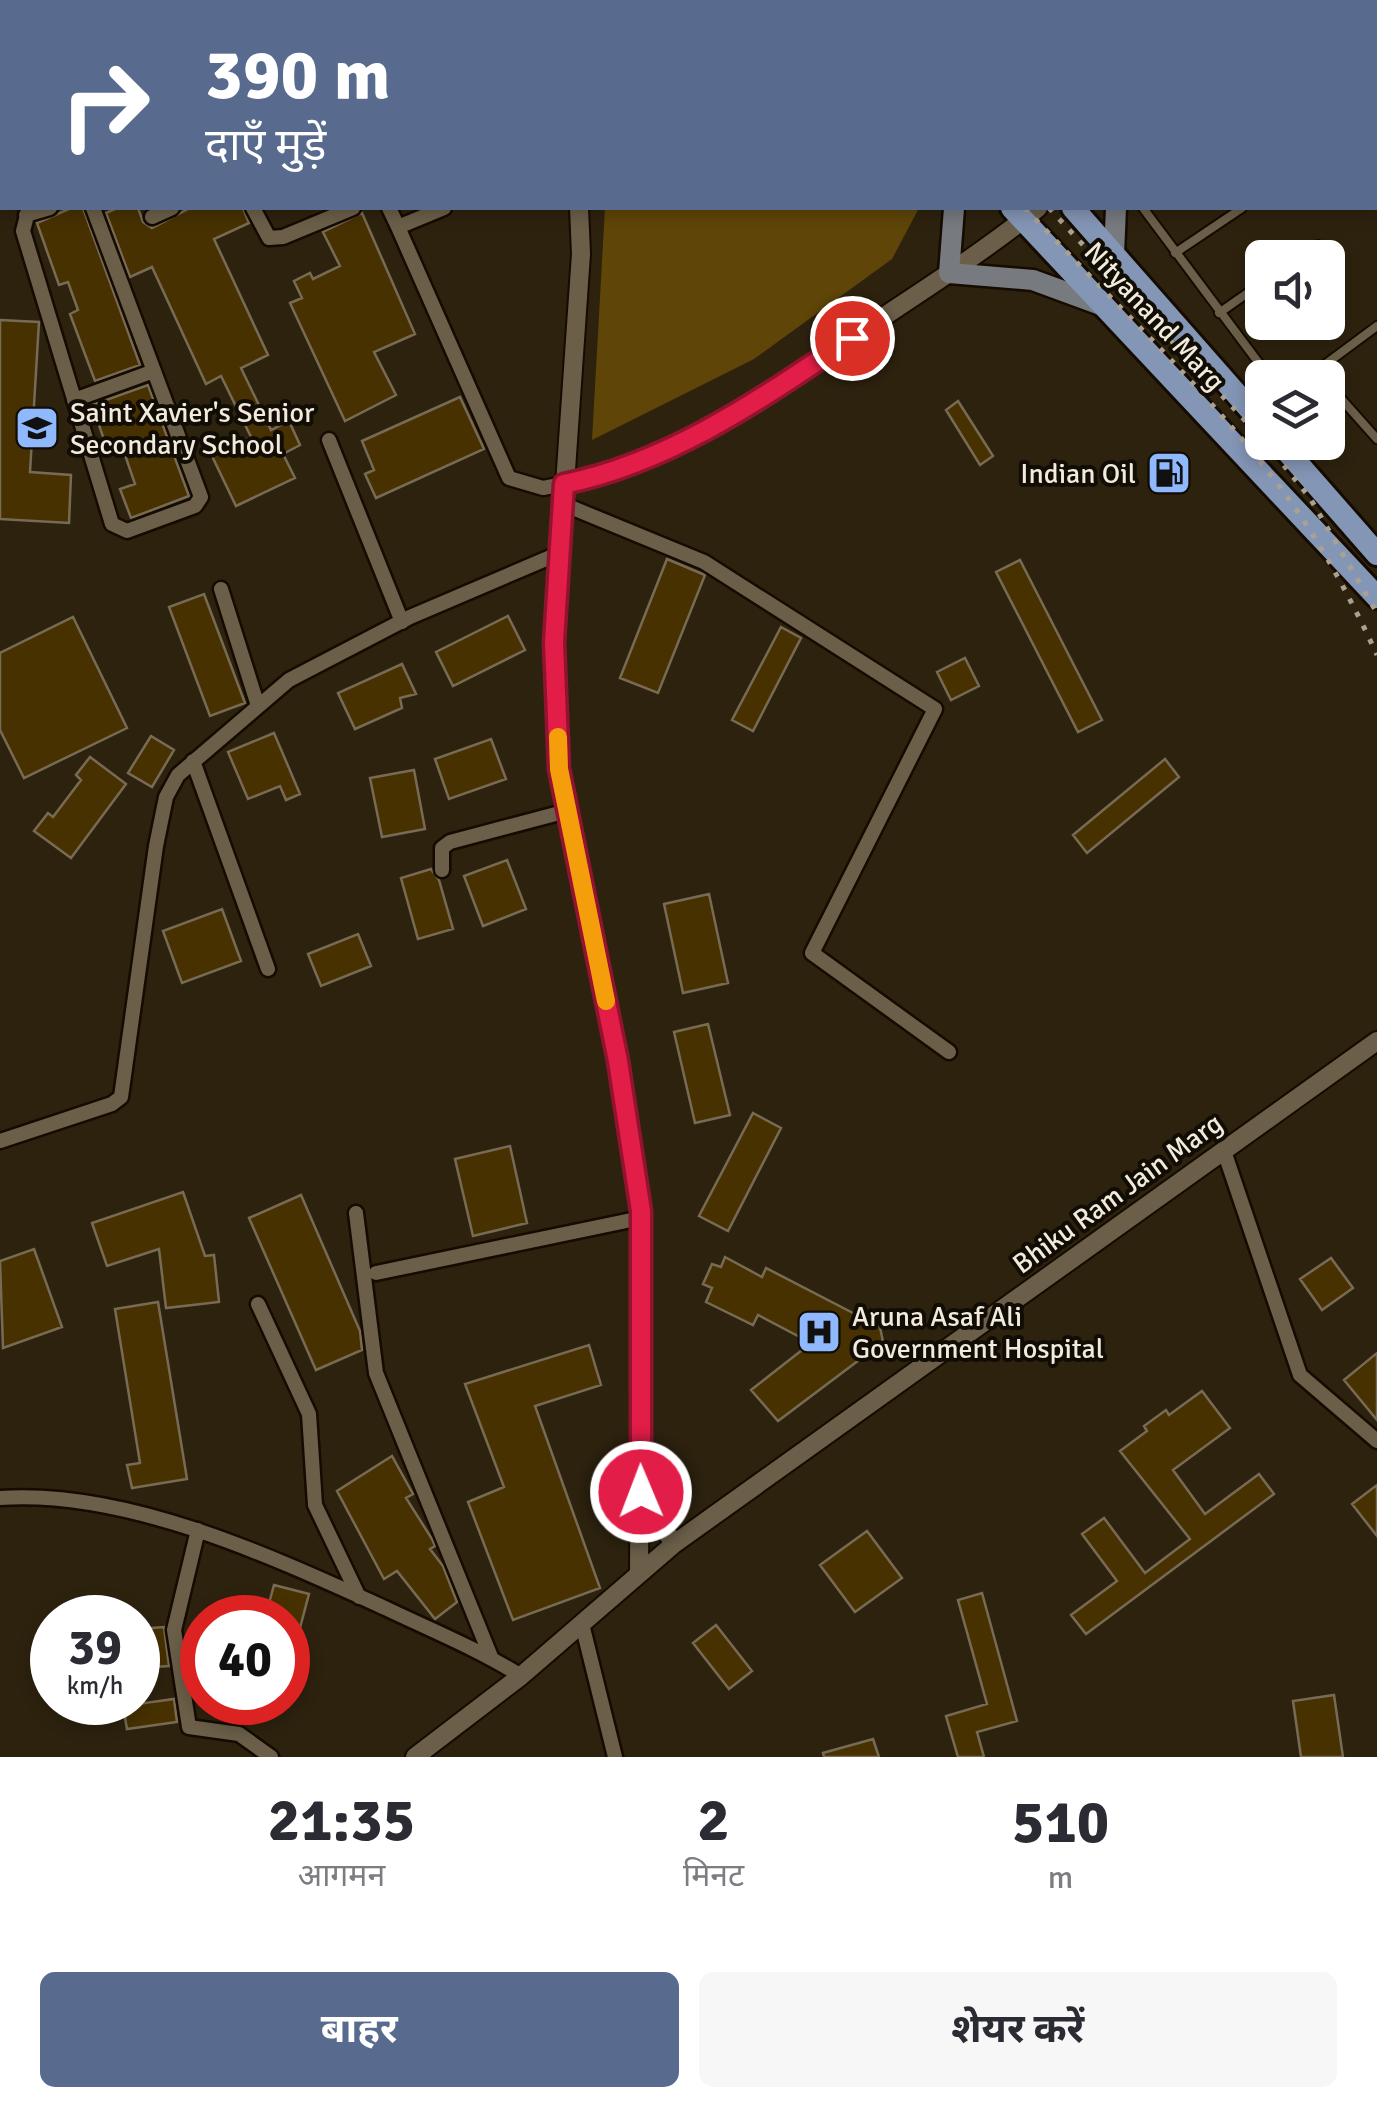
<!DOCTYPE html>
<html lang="hi">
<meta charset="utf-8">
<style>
body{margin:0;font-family:Signika,"Noto Sans Devanagari",sans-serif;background:#f7f7f7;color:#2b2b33;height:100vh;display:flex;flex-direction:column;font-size:38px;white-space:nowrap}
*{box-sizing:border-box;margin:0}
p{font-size:32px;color:#7c7c81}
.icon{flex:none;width:55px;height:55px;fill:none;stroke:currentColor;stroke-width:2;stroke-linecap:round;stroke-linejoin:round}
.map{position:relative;height:1757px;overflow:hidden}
.drawer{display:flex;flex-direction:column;background:#fff;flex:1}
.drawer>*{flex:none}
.guide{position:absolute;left:0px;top:0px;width:1378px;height:210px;box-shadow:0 5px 15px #0003;background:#586a8e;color:#fff;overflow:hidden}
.controls{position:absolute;left:1245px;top:240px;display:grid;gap:20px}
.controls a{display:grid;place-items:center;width:100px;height:100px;border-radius:15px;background:#fff;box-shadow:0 5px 15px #0003;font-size:50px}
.speed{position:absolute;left:30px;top:1595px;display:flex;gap:20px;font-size:50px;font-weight:700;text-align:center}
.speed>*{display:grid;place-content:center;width:130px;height:130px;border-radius:50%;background:#fff;box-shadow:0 5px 15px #0003;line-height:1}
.speed small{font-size:25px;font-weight:400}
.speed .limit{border:15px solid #d22;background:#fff;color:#111}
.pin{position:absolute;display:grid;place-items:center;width:85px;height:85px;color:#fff;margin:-42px;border:5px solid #fff;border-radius:50%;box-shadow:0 2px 10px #0007}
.me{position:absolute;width:110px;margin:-55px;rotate:359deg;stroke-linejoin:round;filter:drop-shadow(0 0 8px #0008)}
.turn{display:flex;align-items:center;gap:35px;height:210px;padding:0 40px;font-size:45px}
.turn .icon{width:130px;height:130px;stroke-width:2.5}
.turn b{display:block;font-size:70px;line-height:85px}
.eta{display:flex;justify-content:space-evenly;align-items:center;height:170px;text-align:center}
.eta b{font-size:60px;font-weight:700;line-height:70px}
.cta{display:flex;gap:20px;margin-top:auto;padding:20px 40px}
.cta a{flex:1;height:115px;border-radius:15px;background:#586a8e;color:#fff;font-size:40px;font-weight:700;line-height:115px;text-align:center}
.cta a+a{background:#f7f7f7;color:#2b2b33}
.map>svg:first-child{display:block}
.green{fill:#5f4508}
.building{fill:#473100;stroke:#786b55;stroke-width:2.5}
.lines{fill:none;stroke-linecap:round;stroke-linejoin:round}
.service-casing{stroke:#150b00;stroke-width:12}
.minor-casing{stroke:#150b00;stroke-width:19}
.tertiary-casing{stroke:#150b00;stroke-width:22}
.secondary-casing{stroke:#150b00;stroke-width:25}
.primary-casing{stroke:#150b00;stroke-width:28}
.service{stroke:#6b5f49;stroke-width:8}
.minor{stroke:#6b5f49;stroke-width:14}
.tertiary{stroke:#6b5f49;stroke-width:18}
.secondary{stroke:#777b7f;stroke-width:20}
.primary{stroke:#8496b6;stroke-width:22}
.rail{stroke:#a9a191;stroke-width:5;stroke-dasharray:5 10;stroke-linecap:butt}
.route-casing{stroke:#92132f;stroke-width:25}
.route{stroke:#e11d48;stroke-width:18}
.slow{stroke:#f59e0b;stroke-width:18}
.labels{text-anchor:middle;stroke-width:8;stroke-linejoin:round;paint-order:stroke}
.street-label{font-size:28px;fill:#f1eadd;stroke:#110d05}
.poi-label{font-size:28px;fill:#f1eadd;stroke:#110d05;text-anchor:start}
</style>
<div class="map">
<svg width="1377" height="1757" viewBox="0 0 1377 1757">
<rect width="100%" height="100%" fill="#2d220e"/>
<path class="green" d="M605,208H919L892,259L754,359L592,440Z"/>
<path class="building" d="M71,208H83L140,365L95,381L70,314L78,310L68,282L59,285L37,223Z
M117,208H138L143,222L152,228L190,208H243L249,223L214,239L268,355L241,368L271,430L289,421L300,445L283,454L295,478L236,506L212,456L251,437L221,376L206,384L152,267L130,277L106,213Z
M362,213L415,334L374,352L396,395L345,421L290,303L302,298L294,281L310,273L313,279L340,266L323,232Z
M0,320L39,322L30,472L71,475L69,523L0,519Z
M148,385L189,496L131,518L120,489L135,484L123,449L109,454L92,405Z
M460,397L484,449L376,498L365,474L374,470L362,441Z
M958,401L993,456L980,465L946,410Z
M667,559L705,575L658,693L620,678Z
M1020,560L1102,720L1078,732L996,572Z
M204,594L245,703L210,716L169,607Z
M508,616L525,650L453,686L436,652Z
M73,617L127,728L24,778L0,730V653Z
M781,627L801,638L753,731L732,720Z
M965,658L979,686L951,700L937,672Z
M402,664L416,694L400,698L402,708L355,729L338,693Z
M274,733L300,794L286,800L280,786L248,799L228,752Z
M151,736L174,750L152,787L128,773Z
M491,739L506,779L449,799L435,759Z
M90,757L126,784L71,858L34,831L48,813L53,817L81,780L76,775Z
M1165,759L1179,777L1087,853L1073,835Z
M414,770L425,829L382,837L370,778Z
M507,860L526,909L483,926L464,876Z
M431,869L439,880L453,929L418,939L401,878Z
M709,894L728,983L683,993L664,904Z
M222,909L241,961L182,983L163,931Z
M358,934L371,966L321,986L308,954Z
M708,1024L730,1115L695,1123L674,1032Z
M753,1113L781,1128L728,1231L699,1216Z
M510,1146L527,1223L473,1236L455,1159Z
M183,1192L205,1256L214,1255L219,1302L166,1308L159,1249L107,1266L92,1223Z
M301,1195L360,1331L362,1350L316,1370L249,1218Z
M34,1249L62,1327L3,1348L0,1261Z
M725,1257L762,1277L766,1268L880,1327L883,1342L778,1421L751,1390L811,1343L758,1315L753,1325L706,1302L712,1288L703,1284L712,1264L721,1267Z
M1331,1258L1353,1288L1322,1310L1300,1279Z
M158,1302L187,1479L132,1488L127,1465L140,1463L115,1309Z
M589,1345L601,1385L535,1406L600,1588L513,1620L468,1502L504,1487L465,1384Z
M1377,1353V1420L1344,1380Z
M1202,1391L1230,1428L1173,1470L1205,1514L1259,1474L1274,1494L1086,1634L1071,1615L1117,1581L1082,1534L1104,1518L1145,1573L1190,1539L1120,1451L1147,1431L1144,1426L1166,1410L1169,1415Z
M392,1456L413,1494L406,1498L432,1539L435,1546L430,1549L443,1566L457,1602L435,1619L397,1571L384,1579L337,1491Z
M1377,1485V1536L1352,1504Z
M867,1531L902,1578L855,1612L820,1565Z
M274,1585L309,1594L292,1658H288V1618H265Z
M982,1593L1017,1721L977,1732L984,1757H958L946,1716L987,1704L958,1600Z
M716,1625L752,1671L729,1689L693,1643Z
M164,1627L169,1666L138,1668V1629Z
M1334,1695L1343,1757H1301L1293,1701Z
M174,1699L177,1722L127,1729L123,1706Z
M873,1739L879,1757H824L823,1753Z"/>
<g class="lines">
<defs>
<path id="service" d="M1375,96L1377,99
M1375,116L1377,115
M1143,208L1270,378
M1175,253L1242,208
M1300,258L1318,245
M1219,313L1262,283
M1322,378L1319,373L1323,366L1377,326
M1328,384L1377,439"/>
<path id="minor" d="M1361,0L1363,2
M1375,18L1377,21
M29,208L23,231L112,524L127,531L195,506L201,497L93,208
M253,208L269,238L283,237L353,208
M389,208L398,227
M444,208L398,227L509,478L543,488L564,484
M26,215L50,208
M152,217L172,208
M74,400L154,371
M329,440L402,622
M563,504L704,562L935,709L812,953L949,1052
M221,589L258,706
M193,761L268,969
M442,870V848L450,842L567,811
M0,1141L112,1104L121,1097L156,846L166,797L178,775L289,680L410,617L560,553
M1224,1151L1300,1375L1377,1441
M356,1213L376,1373L491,1657
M376,1273L641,1218
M258,1304L309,1414L315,1505L359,1597
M0,1498C126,1489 273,1557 385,1608C431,1630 478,1649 521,1676
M198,1530L174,1630L189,1727L239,1734L271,1757
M582,1624L615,1757"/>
<path id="tertiary" d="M565,0L566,2
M113,2L119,0
M1266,2L1268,0
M0,39L2,38
M579,208L581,254L554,642L559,769L619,1061L641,1211L639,1574
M564,484C676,461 768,394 862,331C922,291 982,253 1038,208
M641,1492L674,1544
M415,1757L521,1676L674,1544L1377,1041"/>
<path id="secondary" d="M954,208L949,273L1033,280L1101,305
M1114,254L1116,208"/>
<path id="primary" d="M825,0L827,2
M879,0L882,2
M1012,208L1377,597
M1073,208L1262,423
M1279,442L1377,554"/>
</defs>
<use href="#service" class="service-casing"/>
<use href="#minor" class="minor-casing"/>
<use href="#tertiary" class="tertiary-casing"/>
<use href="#secondary" class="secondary-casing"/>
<use href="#primary" class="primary-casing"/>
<use href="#service" class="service"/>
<use href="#minor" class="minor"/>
<use href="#tertiary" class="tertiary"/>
<use href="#secondary" class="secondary"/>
<use href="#primary" class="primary"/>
<path class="rail" d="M832,0L834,2
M856,0L858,2
M1025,208C1113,303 1222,403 1295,508C1327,554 1354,605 1377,655
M1049,208L1262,439
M1265,442L1310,498L1377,613"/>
</g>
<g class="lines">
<defs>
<path id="route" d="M641,1492V1211L618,1061L559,769L554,642L564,484C672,462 762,398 852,338"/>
</defs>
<use href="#route" class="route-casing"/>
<use href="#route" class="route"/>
<path class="slow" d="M558,737L559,769L606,1001"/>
</g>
<defs>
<symbol id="school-square" viewBox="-11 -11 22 22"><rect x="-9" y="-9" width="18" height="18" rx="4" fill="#90b8fd" stroke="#110d05"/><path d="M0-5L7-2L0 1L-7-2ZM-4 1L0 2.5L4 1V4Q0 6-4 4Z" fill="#111"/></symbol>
<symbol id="fuel-square" viewBox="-11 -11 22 22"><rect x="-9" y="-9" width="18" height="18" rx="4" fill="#90b8fd" stroke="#110d05"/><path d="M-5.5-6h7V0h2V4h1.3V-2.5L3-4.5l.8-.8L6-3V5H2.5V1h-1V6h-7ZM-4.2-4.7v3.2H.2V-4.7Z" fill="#111"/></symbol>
<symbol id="hospital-square" viewBox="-11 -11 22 22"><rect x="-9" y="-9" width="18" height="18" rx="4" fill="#90b8fd" stroke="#110d05"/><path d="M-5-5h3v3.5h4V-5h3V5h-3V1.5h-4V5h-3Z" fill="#111"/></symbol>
</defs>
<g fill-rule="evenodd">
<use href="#school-square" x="12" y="403" width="50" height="50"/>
<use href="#fuel-square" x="1144" y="448" width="50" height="50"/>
<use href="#hospital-square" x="794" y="1307" width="50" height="50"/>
</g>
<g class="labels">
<g class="street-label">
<text transform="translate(1155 316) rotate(47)" y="10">Nityanand Marg</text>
<text transform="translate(1117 1193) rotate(-36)" y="10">Bhiku Ram Jain Marg</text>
</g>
<g class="poi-label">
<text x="70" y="422">Saint Xavier's Senior<tspan x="70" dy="32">Secondary School</tspan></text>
<text x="1136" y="483" text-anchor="end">Indian Oil</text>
<text x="852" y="1326">Aruna Asaf Ali<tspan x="852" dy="32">Government Hospital</tspan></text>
</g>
</g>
</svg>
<div class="controls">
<a><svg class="icon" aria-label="sound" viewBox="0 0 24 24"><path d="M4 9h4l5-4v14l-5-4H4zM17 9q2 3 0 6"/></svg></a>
<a><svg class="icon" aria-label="layers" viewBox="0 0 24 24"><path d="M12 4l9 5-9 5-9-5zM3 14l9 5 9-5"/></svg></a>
</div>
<div class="speed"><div>39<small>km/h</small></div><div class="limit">40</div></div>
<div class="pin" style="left:852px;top:338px;background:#d93025"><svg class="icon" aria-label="arrive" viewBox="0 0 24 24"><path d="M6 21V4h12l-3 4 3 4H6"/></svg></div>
<svg class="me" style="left:641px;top:1492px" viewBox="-20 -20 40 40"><circle r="17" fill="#e11d48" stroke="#fff" stroke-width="3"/><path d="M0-11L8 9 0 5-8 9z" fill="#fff"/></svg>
<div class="guide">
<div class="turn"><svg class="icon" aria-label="right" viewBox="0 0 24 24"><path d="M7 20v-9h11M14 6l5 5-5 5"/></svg><div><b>390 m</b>दाएँ मुड़ें</div></div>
</div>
</div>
<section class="drawer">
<div class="eta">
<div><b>21:35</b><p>आगमन</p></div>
<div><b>2</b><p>मिनट</p></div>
<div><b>510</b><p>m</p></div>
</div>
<div class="cta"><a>बाहर</a><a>शेयर करें</a></div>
</section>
